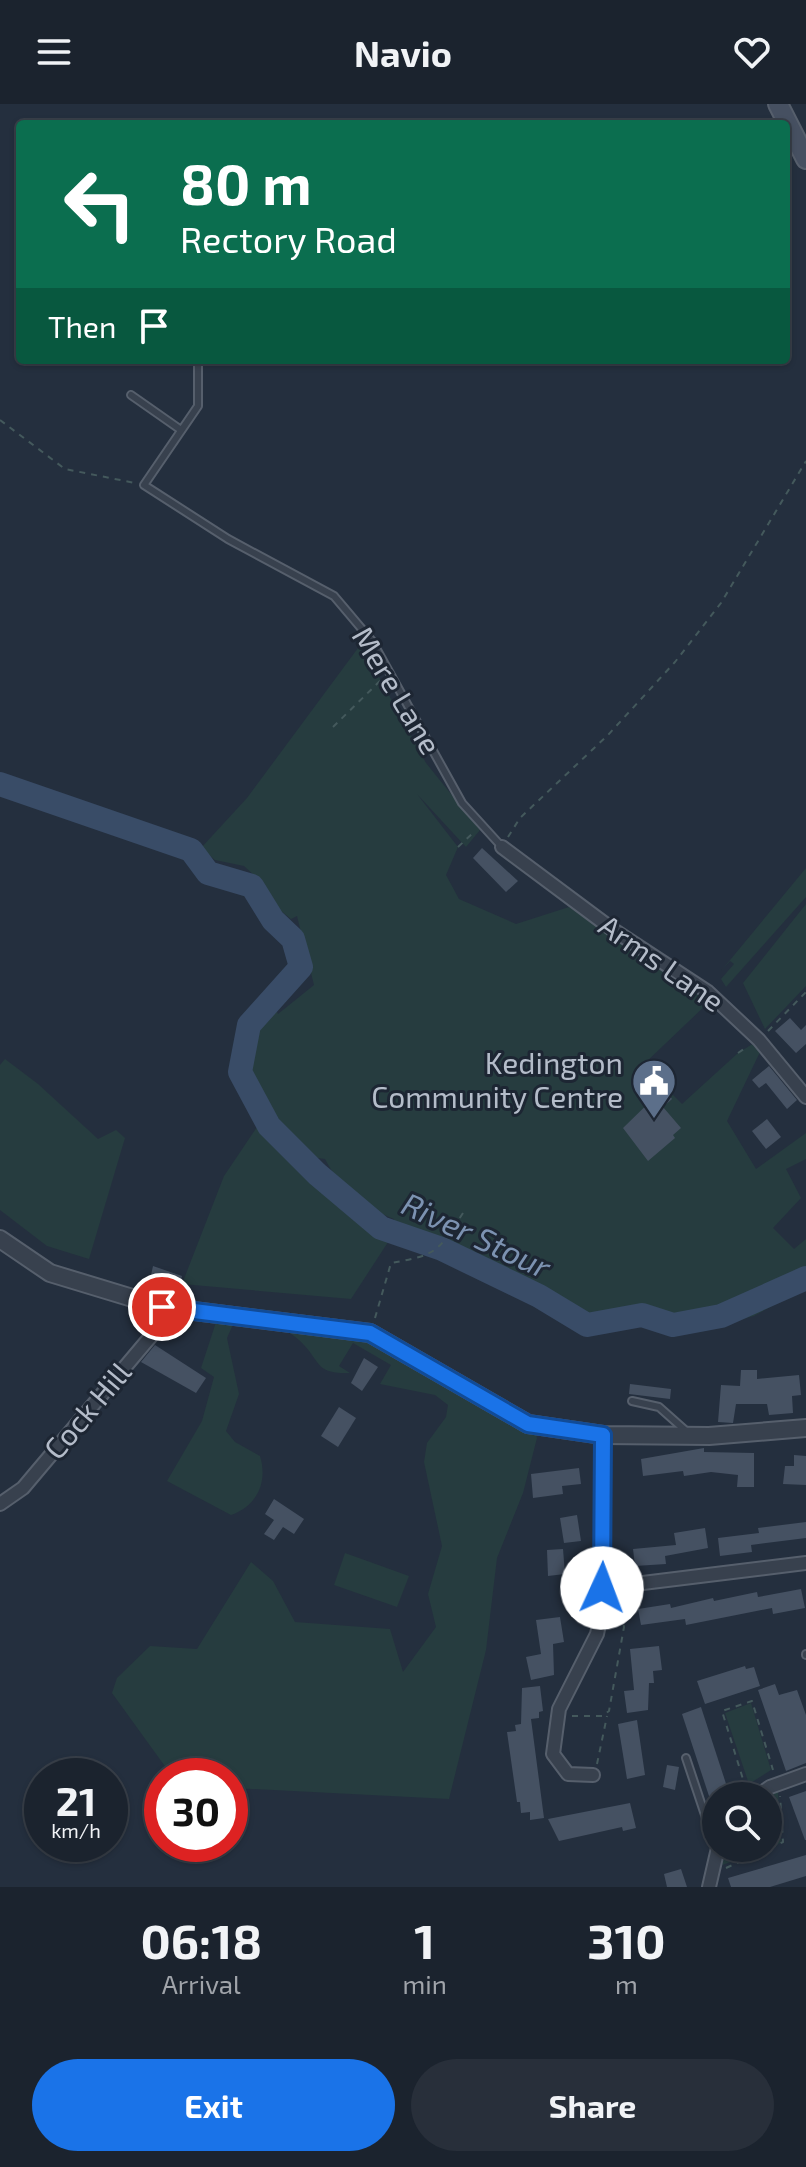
<!DOCTYPE html>
<style>
:root{--surface:#1b232e;--page:#282f3a;--text:#f1f3f6;--muted:#a0a4aa;--line:#39404a;--accent:#1a73e8}
body{margin:0;font-family:"Exo 2",sans-serif;background:var(--page);color:var(--text);height:100vh;display:flex;flex-direction:column;font-size:30px;white-space:nowrap}
*{box-sizing:border-box;margin:0}
p{font-size:26px;color:var(--muted)}
.icon{flex:none;width:44px;height:44px;fill:none;stroke:currentColor;stroke-width:2;stroke-linecap:round;stroke-linejoin:round}
.map{position:relative;height:1783px;overflow:hidden}
.side{display:flex;flex-direction:column;background:var(--surface);flex:1}
.side>*{flex:none}
.banner{position:absolute;left:16px;top:16px;width:774px;height:244px;border-radius:8px;box-shadow:0 2px 6px #0004,0 0 0 2px var(--line);background:#0b6e4f;color:#fff;overflow:hidden}
.buttons{position:absolute;left:702px;top:1678px;display:grid;gap:16px}
.buttons a{display:grid;place-items:center;width:80px;height:80px;border-radius:50%;background:var(--surface);box-shadow:0 2px 6px #0004,0 0 0 2px var(--line);font-size:40px}
.speed{position:absolute;left:24px;top:1654px;display:flex;gap:16px;font-size:40px;font-weight:700;text-align:center}
.speed>*{display:grid;place-content:center;width:104px;height:104px;border-radius:50%;background:var(--surface);box-shadow:0 2px 6px #0004,0 0 0 2px var(--line);line-height:1}
.speed small{font-size:20px;font-weight:400}
.speed .limit{border:12px solid #d22;background:#fff;color:#111}
.pin{position:absolute;display:grid;place-items:center;width:68px;height:68px;color:#fff;margin:-34px;border:4px solid #fff;border-radius:50%;box-shadow:0 2px 8px #0007}
.me{position:absolute;width:88px;margin:-44px;rotate:2deg;stroke-linejoin:round;filter:drop-shadow(0 0 6px #0008)}
.turn{display:flex;align-items:center;gap:28px;height:168px;padding:0 32px;font-size:36px}
.turn .icon{width:104px;height:104px;stroke-width:2.5}
.turn b{display:block;font-size:56px;line-height:68px}
.then{display:flex;align-items:center;height:76px;padding:0 32px;background:#0003;gap:16px;font-size:30px}
.eta{display:flex;justify-content:space-evenly;align-items:center;height:136px;text-align:center}
.eta b{font-size:48px;font-weight:700;line-height:56px}
.button{display:flex;gap:16px;margin-top:auto;padding:16px 32px}
.button a{flex:1;height:92px;border-radius:48px;background:var(--accent);color:#fff;font-size:32px;font-weight:700;line-height:92px;text-align:center}
.button a+a{background:var(--page);color:var(--text)}
header{display:flex;justify-content:space-between;align-items:center;height:104px;padding:0 32px;background:var(--surface);font-size:36px;font-weight:700}
.map>svg:first-child{display:block}
</style>
<header><svg class="icon" aria-label="menu" viewBox="0 0 24 24"><path d="M4 6h16M4 12h16M4 18h16"/></svg>Navio<svg class="icon" aria-label="heart" viewBox="0 0 24 24"><path d="M12 20l-8-8c-3-5 5-10 8-4 3-6 11-1 8 4z"/></svg></header>
<div class="map">
<svg width="806" height="1783" viewBox="0 0 806 1783">
<rect width="100%" height="100%" fill="#242f3e"/>
<g fill="#263c3f">
<path d="M361 540 426 659 480 726 466 743 417 690 458 743 446 771 459 795 516 820 569 803 709 898 643 961 682 1000 738 949 759 936 760 948 727 1017 756 1065 806 1029V1055L786 1065 801 1094 773 1124 794 1145 806 1135V1183L754 1212 710 1223H668L640 1218 593 1225 576 1221 533 1195 392 1132 351 1195 182 1180 224 1072 259 1020 358 1111 381 1119 392 1130 394 1115C364 1103 340 1084 325 1055L311 1053 290 1035 275 1012 270 1013 256 995 252 984 246 961 247 935 252 920 271 894 278 910 314 881 297 812 291 815 270 798 256 773 244 762 215 756 201 744 247 694Z"/>
<path d="M806 764V793L726 883 721 875 734 860 730 857 721 867Z"/>
<path d="M806 800V882L765 925 743 879Z"/>
<path d="M5 955 38 980 98 1035 116 1026 125 1034 89 1155 47 1142 0 1106V961Z"/>
<path d="M217 1215 235 1216 227 1234 239 1290 226 1327 235 1338 260 1352C268 1378 257 1402 231 1411L167 1377 202 1317 214 1273 201 1264Z"/>
<path d="M277 1220 355 1227 535 1326 537 1334 523 1389 497 1454 486 1546 449 1695 234 1684 230 1683V1672H172L112 1589 117 1574 150 1542 197 1545 251 1458 273 1477 295 1518 390 1525 403 1568 436 1523 428 1490 442 1442 424 1358 427 1339 446 1313 448 1301 435 1291 380 1280 391 1261 353 1239 339 1262 350 1269C313 1270 322 1257 299 1236 292 1230 284 1225 277 1220Z"/>
<path d="M345 1449 409 1472 397 1503 334 1481Z"/>
<path d="M751 1599 771 1666 749 1680 725 1609Z"/>
<path d="M778 1687 781 1738 775 1743 722 1761 727 1744H768V1694Z"/>
</g>
<g fill="none" stroke-linecap="round" stroke-linejoin="round">
<path stroke="#394c67" stroke-width="24" d="M0 680 191 746 208 769 252 782 273 816 293 835 301 863 249 921 240 968 269 1022 317 1070 381 1124 442 1145 539 1192 587 1221 642 1211 673 1221 721 1212 806 1174"/>
</g>
<g fill="#455162">
<path d="M482 744 518 777 506 788 473 754Z"/>
<path d="M790 914 801 926 806 921V940L796 949 775 927Z"/>
<path d="M769 962 797 996 787 1005 766 979 759 984 752 976Z"/>
<path d="M664 984 672 995 663 1003 681 1024 673 1031 675 1034 648 1057 623 1024Z"/>
<path d="M767 1015 781 1033 766 1045 752 1027Z"/>
<path d="M153 1162 182 1172 179 1184 150 1176Z"/>
<path d="M155 1241 206 1274 196 1289 141 1258Z"/>
<path d="M364 1254 378 1263 362 1287 351 1279Z"/>
<path d="M741 1266H757V1275L799 1271 801 1291 792 1292 793 1309 769 1311 767 1300H736L733 1319 718 1318 721 1281 740 1282Z"/>
<path d="M630 1280 671 1285 670 1295 629 1290Z"/>
<path d="M339 1303 356 1314 338 1343 321 1332Z"/>
<path d="M704 1344V1348L754 1349V1383H737L738 1371 711 1368 684 1372 683 1367 643 1372 641 1355Z"/>
<path d="M794 1351 806 1352V1381L783 1380 785 1362H794Z"/>
<path d="M579 1364 581 1380 562 1382 563 1390 533 1394 531 1370Z"/>
<path d="M274 1395 304 1415 294 1430 283 1423 274 1436 264 1430 274 1416 265 1410Z"/>
<path d="M577 1411 581 1437 564 1439 560 1414Z"/>
<path d="M806 1418V1434L751 1441 752 1448 720 1452 718 1434 759 1429 758 1424Z"/>
<path d="M705 1424 708 1444 665 1452 666 1460 635 1462 633 1445 676 1441 674 1429Z"/>
<path d="M563 1445 565 1470 548 1472 547 1446Z"/>
<path d="M801 1485 805 1504 773 1510 772 1504 686 1521 685 1515 641 1521 638 1505 670 1500 671 1504 713 1494 714 1497 757 1488 758 1493Z"/>
<path d="M560 1513 564 1538 553 1540 554 1571 531 1576 526 1553 541 1550 536 1516Z"/>
<path d="M659 1542 662 1566 653 1567 654 1579H649L648 1606 627 1609 624 1587 634 1586 630 1545Z"/>
<path d="M745 1562 746 1565 754 1563 760 1582 705 1600 697 1577Z"/>
<path d="M775 1580 779 1591 797 1586 806 1611V1659L786 1667 758 1586Z"/>
<path d="M540 1582 543 1607 539 1608V1614L531 1615 544 1714 530 1716V1708L521 1709 520 1698H517L507 1628 516 1627 515 1621 521 1620 522 1584Z"/>
<path d="M701 1603 730 1692H709L682 1610Z"/>
<path d="M637 1616 645 1671 627 1675 618 1620Z"/>
<path d="M667 1661 679 1663 675 1686 663 1683Z"/>
<path d="M806 1687V1736H805L789 1693Z"/>
<path d="M630 1699 636 1724 623 1727 622 1723 559 1737 548 1715Z"/>
<path d="M806 1751V1772L770 1783H731L728 1774Z"/>
<path d="M681 1765 687 1783H667L664 1770Z"/>
</g>
<g fill="none" stroke-linecap="round" stroke-linejoin="round">
<g stroke="#565f6c" stroke-width="10">
<g id="service">
<path d="M198 256V302L144 381 228 435 334 492 372 537 462 699 502 743"/>
<path d="M131 291 181 326"/>
<path d="M632 1297 659 1303 686 1327"/>
<path d="M806 1550V1551"/>
<path d="M686 1654 706 1714 716 1725"/>
</g>
</g>
<g stroke="#565f6c" stroke-width="16">
<g id="minor">
<path d="M502 743 612 825 708 888 759 936 806 993"/>
<path d="M0 1400 23 1384 157 1225 162 1203"/>
<path d="M602 1484 806 1459"/>
<path d="M593 1671 568 1670 553 1650 559 1605 597 1530 602 1506 603 1331"/>
<path d="M757 1692 770 1683 806 1670"/>
<path d="M709 1783 718 1744"/>
</g>
</g>
<g stroke="#565f6c" stroke-width="20">
<path id="tertiary" d="M0 1135 50 1169 162 1203 370 1229 528 1320 603 1331 709 1332 806 1324"/>
</g>
<g stroke="#565f6c" stroke-width="22">
<path id="secondary" d="M778 0 806 55"/>
</g>
<g stroke="#44595c" stroke-width="2" stroke-dasharray="6 6" stroke-linecap="butt">
<path d="M0 316 65 365 135 379"/>
<path d="M333 623 383 574"/>
<path d="M508 733 520 714 608 631 675 558 721 499 806 357"/>
<path d="M458 743 475 727"/>
<path d="M768 927 806 888"/>
<path d="M738 949 747 943"/>
<path d="M375 1214 391 1159C437 1151 438 1148 463 1109"/>
<path d="M572 1612H602L609 1607 624 1523 619 1495"/>
<path d="M597 1660 607 1612"/>
<path d="M746 1685 722 1607 752 1597 773 1666"/>
<path d="M726 1764 783 1738 780 1692"/>
</g>
<use href="#service" stroke="#38414e" stroke-width="6"/>
<use href="#minor" stroke="#38414e" stroke-width="12"/>
<use href="#tertiary" stroke="#38414e" stroke-width="16"/>
<use href="#secondary" stroke="#465061" stroke-width="18"/>
</g>
<g fill="none" stroke-linecap="round" stroke-linejoin="round">
<g stroke="#114b97" stroke-width="20">
<path id="route" d="M162 1203 370 1229 528 1320 603 1331 602 1484"/>
</g>
<use href="#route" stroke="#1a73e8" stroke-width="14"/>
</g>
<defs>
<g id="civic-pin" transform="scale(2.3)"><path d="M0 17L-7.5 6A9.5 9.5 0 1 1 7.5 6Z" fill="#5c6f8a" stroke="#1d2633"/><path d="M-.6-6.5H3V-4.5H.6V-3L4-1V1h2V6H-6V1h2V-1L-.6-3ZM-1.2 2.5V6h2.4V2.5Z" fill="#fff"/></g>
</defs>
<g fill-rule="evenodd">
<use href="#civic-pin" x="654" y="977"/>
</g>
<g text-anchor="middle" stroke-width="6" stroke-linejoin="round" paint-order="stroke">
<g font-size="30" fill="#b4bcc9" stroke="#1d2633">
<text transform="translate(396 587) rotate(59)" y="10">Mere Lane</text>
<text transform="translate(661 860) rotate(35)" y="10">Arms Lane</text>
<text transform="translate(88 1307) rotate(-50)" y="10">Cock Hill</text>
</g>
<g font-size="30" fill="#b4bcc9" stroke="#1d2633" text-anchor="end">
<text x="623" y="970">Kedington<tspan x="623" dy="34">Community Centre</tspan></text>
</g>
<g font-size="32" font-style="italic" fill="#7c92b1" stroke="#1d2633">
<text transform="translate(476 1132) rotate(25)" y="11">River Stour</text>
</g>
</g>
</svg>
<div class="buttons">
<a><svg class="icon" aria-label="search" viewBox="0 0 24 24"><circle cx="10" cy="10" r="6"/><path d="M15 15l6 6"/></svg></a>
</div>
<div class="speed"><div>21<small>km/h</small></div><div class="limit">30</div></div>
<div class="pin" style="left:162px;top:1203px;background:#d93025"><svg class="icon" aria-label="arrive" viewBox="0 0 24 24"><path d="M6 21V4h12l-3 4 3 4H6"/></svg></div>
<svg class="me" style="left:602px;top:1484px" viewBox="-20 -20 40 40"><circle r="19" fill="#fff"/><path d="M0-13L10 11 0 6-10 11z" fill="#1a73e8"/></svg>
<div class="banner">
<div class="turn"><svg class="icon" aria-label="left" viewBox="0 0 24 24"><path d="M17 20v-9H6M10 6l-5 5 5 5"/></svg><div><b>80 m</b>Rectory Road</div></div>
<div class="then">Then<svg class="icon" aria-label="arrive" viewBox="0 0 24 24"><path d="M6 21V4h12l-3 4 3 4H6"/></svg></div>
</div>
</div>
<section class="side">
<div class="eta">
<div><b>06:18</b><p>Arrival</p></div>
<div><b>1</b><p>min</p></div>
<div><b>310</b><p>m</p></div>
</div>
<div class="button"><a>Exit</a><a>Share</a></div>
</section>
